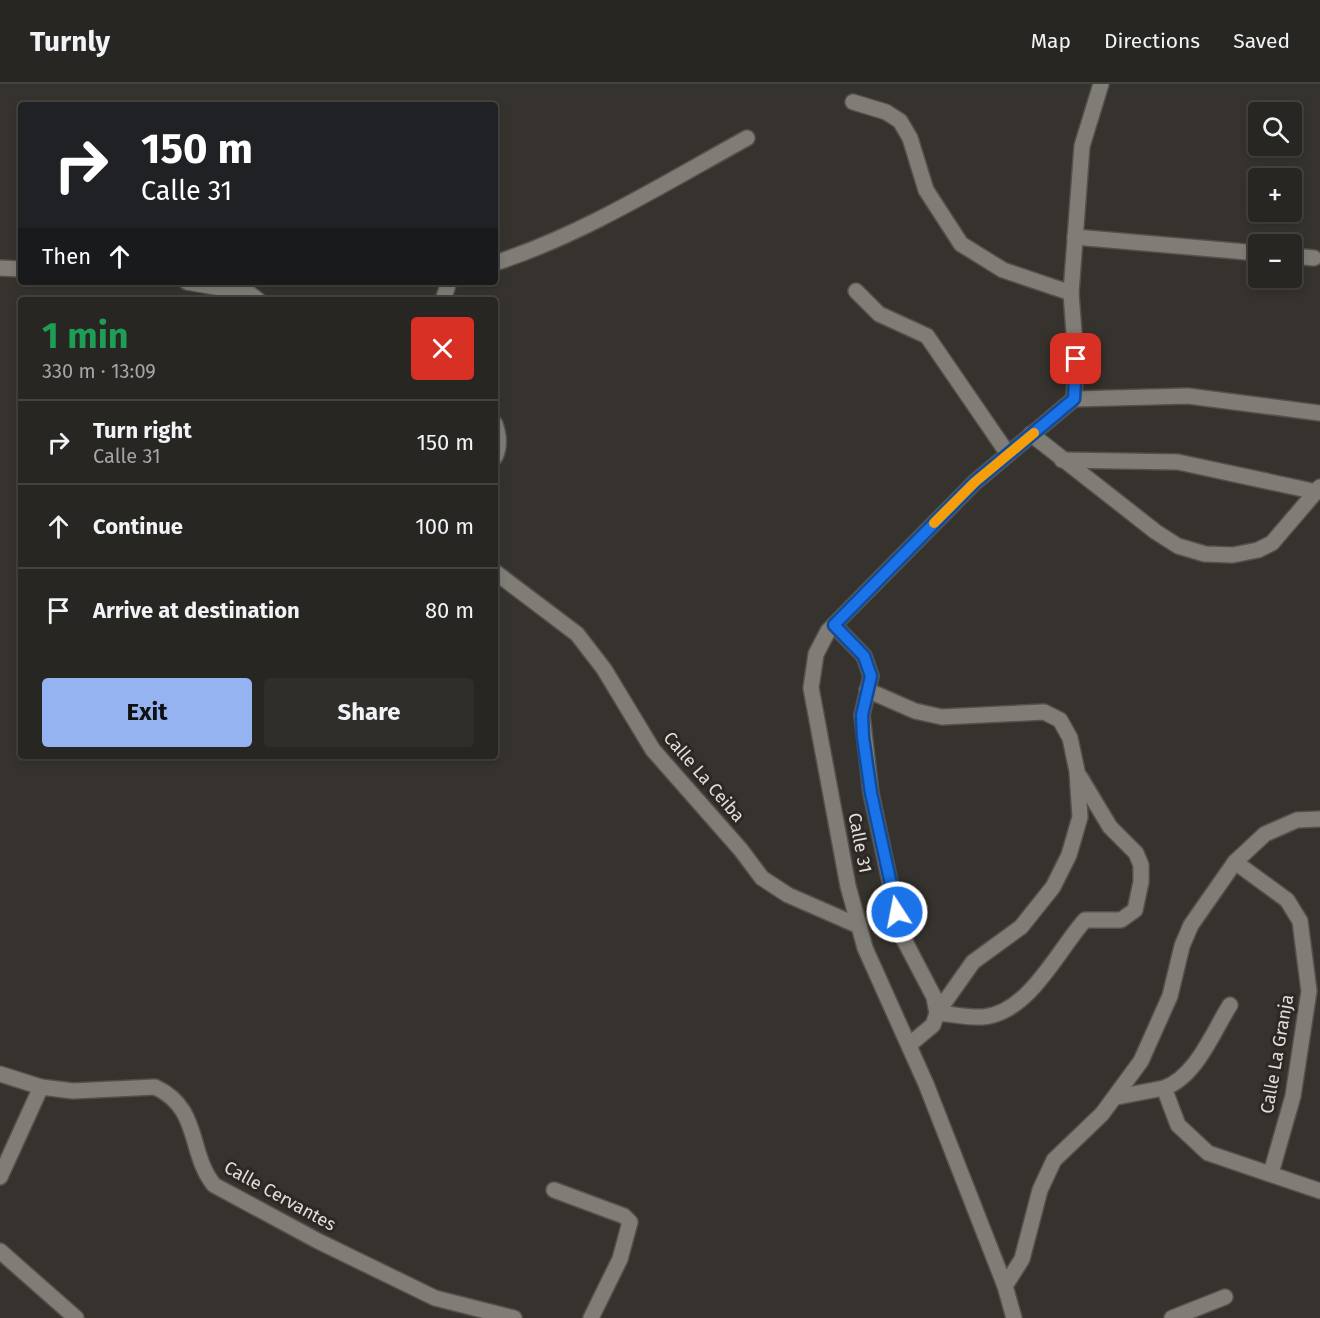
<!DOCTYPE html>
<meta charset="utf-8">
<style>
:root{--surface:#282622;--page:#302e2a;--text:#f1f3f6;--muted:#a5a5a5;--line:#444340;--accent:#95b2f1}
body{margin:0;font-family:"Fira Sans",sans-serif;background:var(--page);color:var(--text);height:100vh;display:flex;flex-direction:column;font-size:22px;white-space:nowrap}
*{box-sizing:border-box;margin:0}
p{font-size:20px;color:var(--muted)}
.icon{flex:none;width:33px;height:33px;fill:none;stroke:currentColor;stroke-width:2;stroke-linecap:round;stroke-linejoin:round}
.map{position:relative;flex:1;overflow:hidden}
.sheet{position:absolute;left:18px;top:213px;width:480px;height:462px;display:flex;flex-direction:column;background:var(--surface);border-radius:6px;box-shadow:0 3px 9px #0003,0 0 0 2px var(--line)}
.sheet>*{flex:none}
.hud{position:absolute;left:18px;top:18px;width:480px;height:183px;border-radius:6px;box-shadow:0 3px 9px #0003,0 0 0 2px var(--line);background:#202124;color:#fff;overflow:hidden}
.buttons{position:absolute;left:1248px;top:18px;display:grid;gap:12px}
.buttons a{display:grid;place-items:center;width:54px;height:54px;border-radius:6px;background:var(--surface);box-shadow:0 3px 9px #0003,0 0 0 2px var(--line);font-size:30px}
.pin{position:absolute;display:grid;place-items:center;width:51px;height:51px;color:#fff;margin:-26px;border-radius:12px;box-shadow:0 3px 9px #0006}
.me{position:absolute;width:66px;margin:-33px;rotate:349deg;stroke-linejoin:round;filter:drop-shadow(0 0 4px #0008)}
.turn{display:flex;align-items:center;gap:21px;height:126px;padding:0 24px;font-size:27px}
.turn .icon{width:78px;height:78px;stroke-width:2.5}
.turn b{display:block;font-size:42px;line-height:51px}
.then{display:flex;align-items:center;height:57px;padding:0 24px;background:#0003;gap:12px;font-size:22px}
.round{display:grid;place-items:center;flex:none;width:63px;height:63px;border-radius:6px;background:var(--page)}
.head{display:flex;align-items:center;justify-content:space-between;height:102px;padding:0 24px}
h1{font-size:36px;font-weight:700;line-height:45px;color:#1e9e55}
.cta{display:flex;gap:12px;margin-top:auto;padding:12px 24px}
.cta a{flex:1;height:69px;border-radius:6px;background:var(--accent);color:#111;font-size:24px;font-weight:700;line-height:69px;text-align:center}
.cta a+a{background:var(--page);color:var(--text)}
ul{padding:0;list-style:none}
li{display:flex;align-items:center;gap:18px;height:84px;padding:0 24px;border-top:2px solid var(--line)}
li div{flex:1}
li b{display:block;font-size:22px}
li em{font-style:normal}
header{display:flex;align-items:center;gap:36px;box-sizing:border-box;height:84px;padding:0 30px;background:var(--surface);border-bottom:2px solid var(--line)}
header strong{font-size:28px}
nav{display:flex;gap:33px;margin-inline-start:auto;font-size:21px}
.map>svg:first-child{display:block}
</style>
<header>
<strong>Turnly</strong>
<nav><a>Map</a><a>Directions</a><a>Saved</a></nav>
</header>
<div class="map">
<svg width="1320" height="1234" viewBox="0 0 1320 1234">
<rect width="100%" height="100%" fill="#36322d"/>
<g fill="none" stroke-linecap="round" stroke-linejoin="round">
<g stroke="#54514c" stroke-width="18">
<g id="minor">
<path d="M853 18 886 28 900 37 910 54 926 106 961 160 1003 186 1071 209"/>
<path d="M1075 153 1258 169"/>
<path d="M1292 172 1314 174"/>
<path d="M495 179C584 150 665 99 747 54"/>
<path d="M0 184 21 185"/>
<path d="M187 198 249 209 258 216"/>
<path d="M856 207 879 230 927 252 1008 370"/>
<path d="M443 216 449 198"/>
<path d="M1074 315 1188 312 1320 329"/>
<path d="M495 340C499 351 500 362 495 373"/>
<path d="M1031 350 1156 448 1178 462 1205 470 1233 471 1258 466 1272 459 1320 403"/>
<path d="M1062 376 1178 378 1317 408"/>
<path d="M495 488 577 550 604 585 653 666 741 766 762 794 788 811 859 842"/>
<path d="M834 541 864 572 871 592 862 631 871 709 901 850 934 913 937 929 933 941 909 961"/>
<path d="M867 606 915 627 942 633 1044 628 1060 636 1070 654 1077 687 1080 733 1069 771 1053 803 1021 843 973 878 937 929"/>
<path d="M1235 778 1287 816 1300 837 1309 907 1293 1012 1271 1089"/>
<path d="M937 929C952 930 969 934 983 933 1029 929 1058 866 1085 836H1121L1135 826 1141 798V781L1136 769 1110 743 1080 693"/>
<path d="M0 990 41 1003 73 1007 155 1003C201 1024 188 1069 214 1101L318 1157 435 1214 514 1234"/>
<path d="M1164 1004C1196 993 1213 948 1230 921"/>
<path d="M1117 1013 1164 1004 1178 1041 1208 1069 1320 1107"/>
<path d="M0 1093 41 1003"/>
<path d="M554 1106 624 1132 630 1138 620 1175 591 1234"/>
<path d="M0 1167 76 1234"/>
<path d="M1005 1202 1022 1175 1040 1106 1054 1076 1102 1030 1141 977 1170 912 1182 862 1191 841 1235 778 1265 750 1297 736 1320 735"/>
<path d="M1014 1234 1005 1202 926 1000 865 864 848 802 811 604 816 570 828 547 975 398 1074 315 1076 275 1071 209 1082 62 1101 0"/>
<path d="M1172 1234 1225 1213"/>
</g>
</g>
<use href="#minor" stroke="#807c76" stroke-width="15"/>
</g>
<g fill="none" stroke-linecap="round" stroke-linejoin="round">
<g stroke="#114b97" stroke-width="15">
<path id="route" d="M897 828 871 709 863 653 862 631 871 592 864 572 834 541 975 398 1074 315 1076 275"/>
</g>
<use href="#route" stroke="#1a73e8" stroke-width="10"/>
<path stroke="#f59e0b" stroke-width="10" d="M934 439 975 398 1034 349"/>
</g>
<g text-anchor="middle" stroke-width="6" stroke-linejoin="round" paint-order="stroke">
<g font-size="18" fill="#e1dedb" stroke="#2c2823">
<text transform="translate(704 693) rotate(49)" y="6">Calle La Ceiba</text>
<text transform="translate(860 759) rotate(79)" y="6">Calle 31</text>
<text transform="translate(1277 970) rotate(-80)" y="6">Calle La Granja</text>
<text transform="translate(280 1112) rotate(29)" y="6">Calle Cervantes</text>
</g>
</g>
</svg>
<div class="buttons">
<a><svg class="icon" aria-label="search" viewBox="0 0 24 24"><circle cx="10" cy="10" r="6"/><path d="M15 15l6 6"/></svg></a>
<a>+</a>
<a>−</a>
</div>
<div class="pin" style="left:1076px;top:275px;background:#d93025"><svg class="icon" aria-label="arrive" viewBox="0 0 24 24"><path d="M6 21V4h12l-3 4 3 4H6"/></svg></div>
<svg class="me" style="left:897px;top:828px" viewBox="-20 -20 40 40"><circle r="17" fill="#1a73e8" stroke="#fff" stroke-width="3"/><path d="M0-11L8 9 0 5-8 9z" fill="#fff"/></svg>
<div class="hud">
<div class="turn"><svg class="icon" aria-label="right" viewBox="0 0 24 24"><path d="M7 20v-9h11M14 6l5 5-5 5"/></svg><div><b>150 m</b>Calle 31</div></div>
<div class="then">Then<svg class="icon" aria-label="ahead" viewBox="0 0 24 24"><path d="M12 20V5M6 11l6-6 6 6"/></svg></div>
</div>
<section class="sheet">
<div class="head"><div><h1>1 min</h1><p>330 m · 13:09</p></div><a class="round" style="background:#d93025;color:#fff"><svg class="icon" aria-label="close" viewBox="0 0 24 24"><path d="M6 6l12 12M18 6L6 18"/></svg></a></div>
<ul>
<li><svg class="icon" aria-label="right" viewBox="0 0 24 24"><path d="M7 20v-9h11M14 6l5 5-5 5"/></svg><div><b>Turn right</b><p>Calle 31</p></div><em>150 m</em></li>
<li><svg class="icon" aria-label="ahead" viewBox="0 0 24 24"><path d="M12 20V5M6 11l6-6 6 6"/></svg><div><b>Continue</b></div><em>100 m</em></li>
<li><svg class="icon" aria-label="arrive" viewBox="0 0 24 24"><path d="M6 21V4h12l-3 4 3 4H6"/></svg><div><b>Arrive at destination</b></div><em>80 m</em></li>
</ul>
<div class="cta"><a>Exit</a><a>Share</a></div>
</section>
</div>
